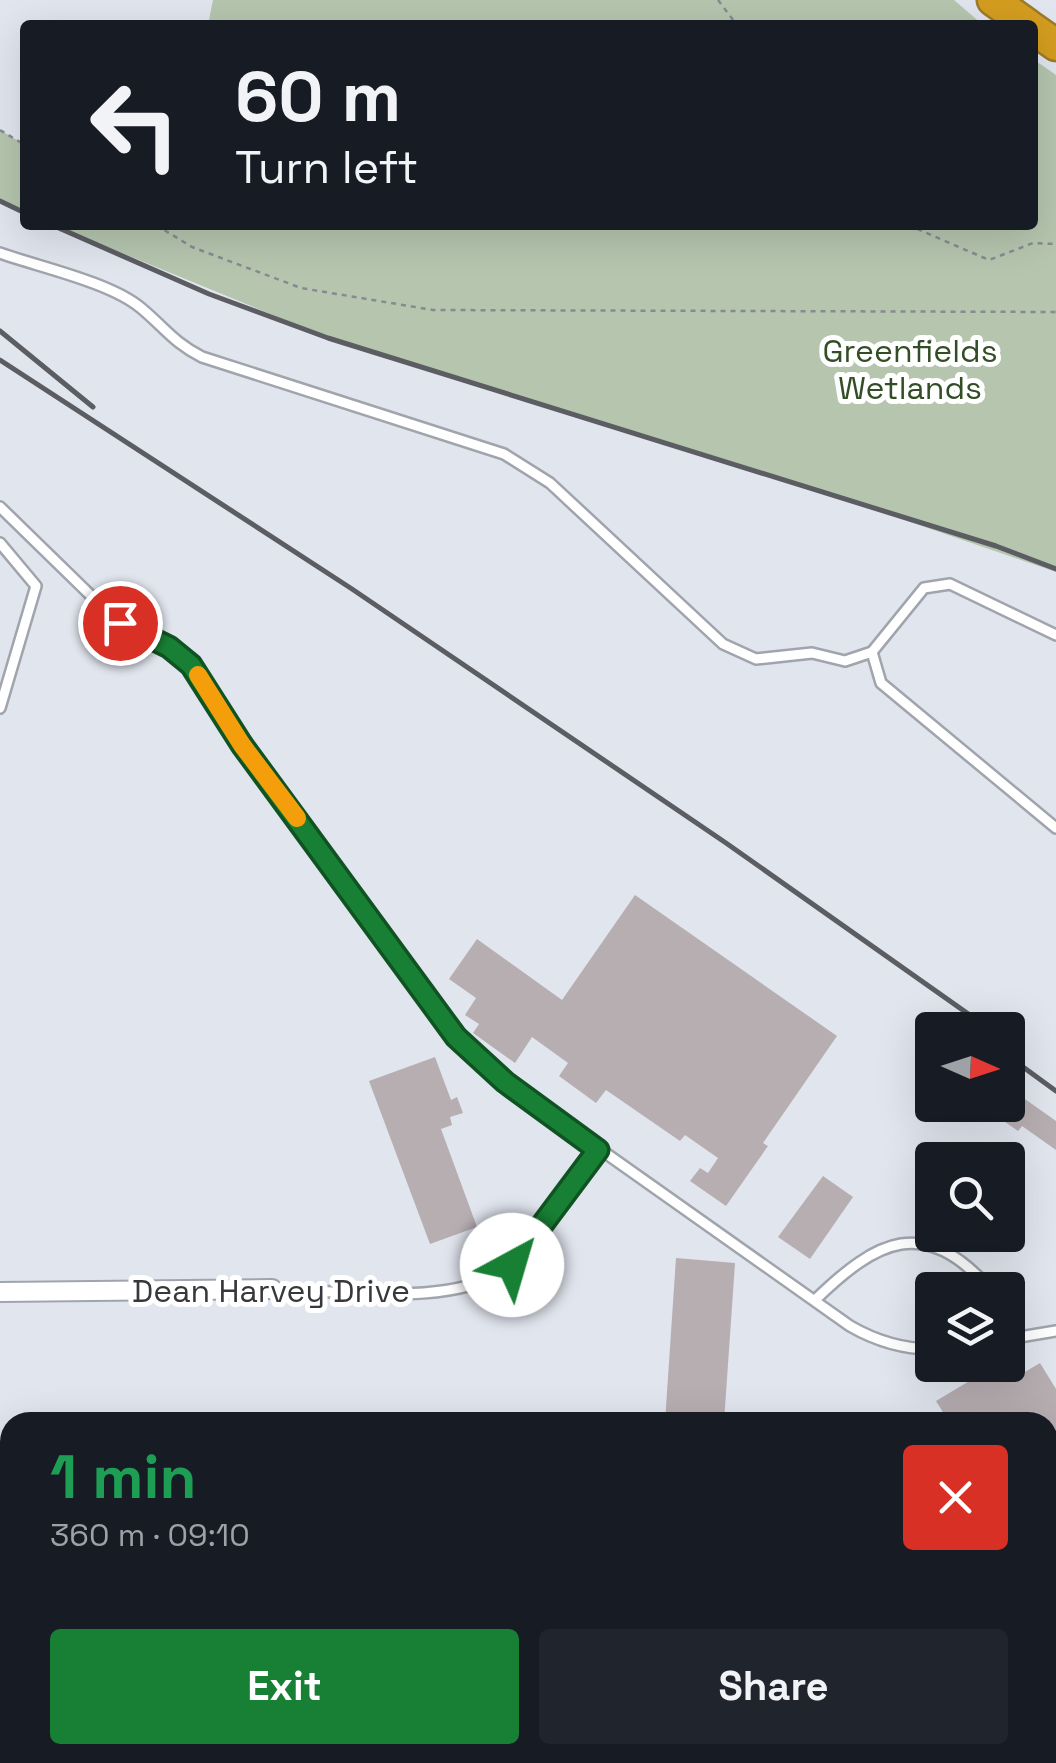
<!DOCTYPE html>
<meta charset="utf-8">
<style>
:root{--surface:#171b24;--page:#20242c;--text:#f1f3f6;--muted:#9ea1a6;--accent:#188034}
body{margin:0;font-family:"Space Grotesk",sans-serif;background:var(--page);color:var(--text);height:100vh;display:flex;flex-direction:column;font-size:38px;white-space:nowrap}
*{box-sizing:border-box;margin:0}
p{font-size:32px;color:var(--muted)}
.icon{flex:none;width:55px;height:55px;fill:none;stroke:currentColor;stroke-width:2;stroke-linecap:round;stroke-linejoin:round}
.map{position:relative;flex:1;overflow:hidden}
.side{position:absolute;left:0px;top:1412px;width:1058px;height:352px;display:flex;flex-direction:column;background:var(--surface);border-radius:30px 30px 0 0;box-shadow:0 10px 40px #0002}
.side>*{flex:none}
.banner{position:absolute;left:20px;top:20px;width:1018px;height:210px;border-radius:10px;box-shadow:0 10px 40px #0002;background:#171b24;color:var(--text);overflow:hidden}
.needle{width:65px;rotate:93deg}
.fabs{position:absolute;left:915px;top:1012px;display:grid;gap:20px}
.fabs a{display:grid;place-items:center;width:110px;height:110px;border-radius:10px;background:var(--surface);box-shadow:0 10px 40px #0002;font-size:50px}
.pin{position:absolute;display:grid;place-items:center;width:85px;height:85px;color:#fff;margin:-42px;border:5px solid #fff;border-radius:50%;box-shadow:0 2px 10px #0007}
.me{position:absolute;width:110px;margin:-55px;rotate:39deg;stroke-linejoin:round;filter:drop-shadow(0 0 8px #0008)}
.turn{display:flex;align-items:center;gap:35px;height:210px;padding:0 50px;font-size:45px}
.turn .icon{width:130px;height:130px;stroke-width:2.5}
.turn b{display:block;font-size:70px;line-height:85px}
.round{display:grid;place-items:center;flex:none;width:105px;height:105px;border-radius:10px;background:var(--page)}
.head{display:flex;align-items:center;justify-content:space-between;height:170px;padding:0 50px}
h1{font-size:60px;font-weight:600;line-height:75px;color:#1e9e55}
.button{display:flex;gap:20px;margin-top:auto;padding:20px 50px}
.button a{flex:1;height:115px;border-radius:10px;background:var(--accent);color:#fff;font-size:40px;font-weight:600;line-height:115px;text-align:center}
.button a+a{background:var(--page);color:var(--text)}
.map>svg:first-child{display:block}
</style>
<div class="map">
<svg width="1056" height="1763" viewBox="0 0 1056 1763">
<rect width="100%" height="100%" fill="#e1e5ee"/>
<g fill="#b5c5ae">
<path d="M213 0H954L983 25H208Z"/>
<path d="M1033 59 1056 75V572L817 490 329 338 54 225H1032Z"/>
<path d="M0 130 25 145V213L0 201Z"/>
</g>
<g fill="#b7aeb2">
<path d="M635 895 837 1036 763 1143 768 1146 726 1206 690 1181 700 1168 708 1173 718 1158 685 1135 680 1141 606 1090 596 1103 559 1076 568 1063 532 1037 515 1063 473 1033 479 1024 465 1015 476 998 449 979 477 939 562 1000Z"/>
<path d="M435 1057 451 1100 457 1097 463 1113 450 1117 452 1125 441 1129 477 1227 430 1244 369 1081Z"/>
<path d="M1008 1087 1056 1121V1150L1022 1126 1018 1131 981 1105H1008Z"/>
<path d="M823 1176 853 1197 810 1259 778 1237Z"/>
<path d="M676 1258 735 1263 724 1422H665Z"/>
<path d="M1008 1353 1020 1375 1040 1363 1056 1389V1608L1048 1616V1422H949L936 1401 996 1365H1008Z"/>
<path d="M1048 1751 1056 1763H1025L1034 1755H1048Z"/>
</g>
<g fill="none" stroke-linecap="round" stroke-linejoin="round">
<g stroke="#a0a4ac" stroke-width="14">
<g id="lane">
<path d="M0 253C39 267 110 282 141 308 165 328 173 342 202 357L504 454 550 483 723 644 756 659 812 653 845 661 872 652"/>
<path d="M0 507 119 623 169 647 191 665 241 745 332 863 389 952 403 960 457 1037 505 1082 850 1326C876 1341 901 1349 932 1349"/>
<path d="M0 543 36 586 0 708"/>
<path d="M1056 635 950 584 924 588 872 652 881 683 1056 828"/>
<path d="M272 1289C341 1290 455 1309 512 1266 543 1241 575 1183 598 1149"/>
<path d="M815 1300C877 1240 924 1214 991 1290"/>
<path d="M1008 1339 1056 1331"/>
<path d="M1048 1647 1056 1642"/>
<path d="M1048 1736 1053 1743"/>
<path d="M709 1755 715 1763"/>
<path d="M912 1763 921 1755"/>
<path d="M982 1763 991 1755"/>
</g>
</g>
<g stroke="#a0a4ac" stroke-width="22">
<path id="street" d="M0 1292 272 1289"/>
</g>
<g stroke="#a0a4ac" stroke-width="30">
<g id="secondary">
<path d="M0 1500 10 1511"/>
<path d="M227 1755 234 1763"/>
</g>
</g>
<g stroke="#9c7a29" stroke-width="35">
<g id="highway">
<path d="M993 0 1028 25"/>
<path d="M1032 28 1056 45"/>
</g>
</g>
<g stroke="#888a91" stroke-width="2.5" stroke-dasharray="5 5" stroke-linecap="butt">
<path d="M718 0 737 25"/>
<path d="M0 130 25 145"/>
<path d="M156 225 192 247 301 288 433 310 1056 312"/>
<path d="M908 225 989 260 1033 243 1056 244"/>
</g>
<use href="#lane" stroke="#fff" stroke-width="9"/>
<use href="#street" stroke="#fff" stroke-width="18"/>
<use href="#secondary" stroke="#fff" stroke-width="25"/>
<use href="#highway" stroke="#d39d1f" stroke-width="30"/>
<g stroke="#5b5d62" stroke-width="5">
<path d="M0 201 25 213"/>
<path d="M52 225 209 294 328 338 996 546 1056 569"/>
<path d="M0 331 93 407"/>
<path d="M0 360 352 589 726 843 991 1030"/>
<path d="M1008 1056 1056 1091"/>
</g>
</g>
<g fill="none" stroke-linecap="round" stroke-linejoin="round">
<g stroke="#105322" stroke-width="25">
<path id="route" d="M120 623 169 647 191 665 242 745 456 1037 505 1082 598 1150 512 1265"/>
</g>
<use href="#route" stroke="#188034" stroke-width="18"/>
<path stroke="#f59e0b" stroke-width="18" d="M198 675 242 745 297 818"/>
</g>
<g text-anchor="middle" stroke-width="10" stroke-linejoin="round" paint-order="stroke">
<g font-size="32" fill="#334e26" stroke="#fff">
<text x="910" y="362">Greenfields<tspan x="910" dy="37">Wetlands</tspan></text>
</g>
<g font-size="32" fill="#37383c" stroke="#fff">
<text x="271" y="1302">Dean Harvey Drive</text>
</g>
</g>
</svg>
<div class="fabs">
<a><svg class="needle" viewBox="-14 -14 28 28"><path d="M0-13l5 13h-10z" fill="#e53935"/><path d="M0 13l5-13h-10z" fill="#9ea1a6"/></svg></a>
<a><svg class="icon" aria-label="search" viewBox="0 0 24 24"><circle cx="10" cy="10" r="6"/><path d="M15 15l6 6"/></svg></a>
<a><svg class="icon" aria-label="layers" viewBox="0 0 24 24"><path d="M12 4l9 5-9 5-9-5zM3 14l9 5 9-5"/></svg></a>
</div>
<div class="pin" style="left:120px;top:623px;background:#d93025"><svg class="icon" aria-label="arrive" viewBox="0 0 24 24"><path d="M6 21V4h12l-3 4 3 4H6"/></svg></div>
<svg class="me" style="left:512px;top:1265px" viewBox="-20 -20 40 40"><circle r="19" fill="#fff"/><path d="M0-13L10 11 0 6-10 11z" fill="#188034"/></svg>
<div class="banner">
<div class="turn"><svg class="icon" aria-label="left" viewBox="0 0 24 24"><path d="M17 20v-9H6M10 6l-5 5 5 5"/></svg><div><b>60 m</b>Turn left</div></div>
</div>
<section class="side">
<div class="head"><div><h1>1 min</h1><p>360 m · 09:10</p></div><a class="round" style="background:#d93025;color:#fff"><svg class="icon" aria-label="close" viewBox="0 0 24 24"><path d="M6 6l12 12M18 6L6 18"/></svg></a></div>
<div class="button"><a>Exit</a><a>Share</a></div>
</section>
</div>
